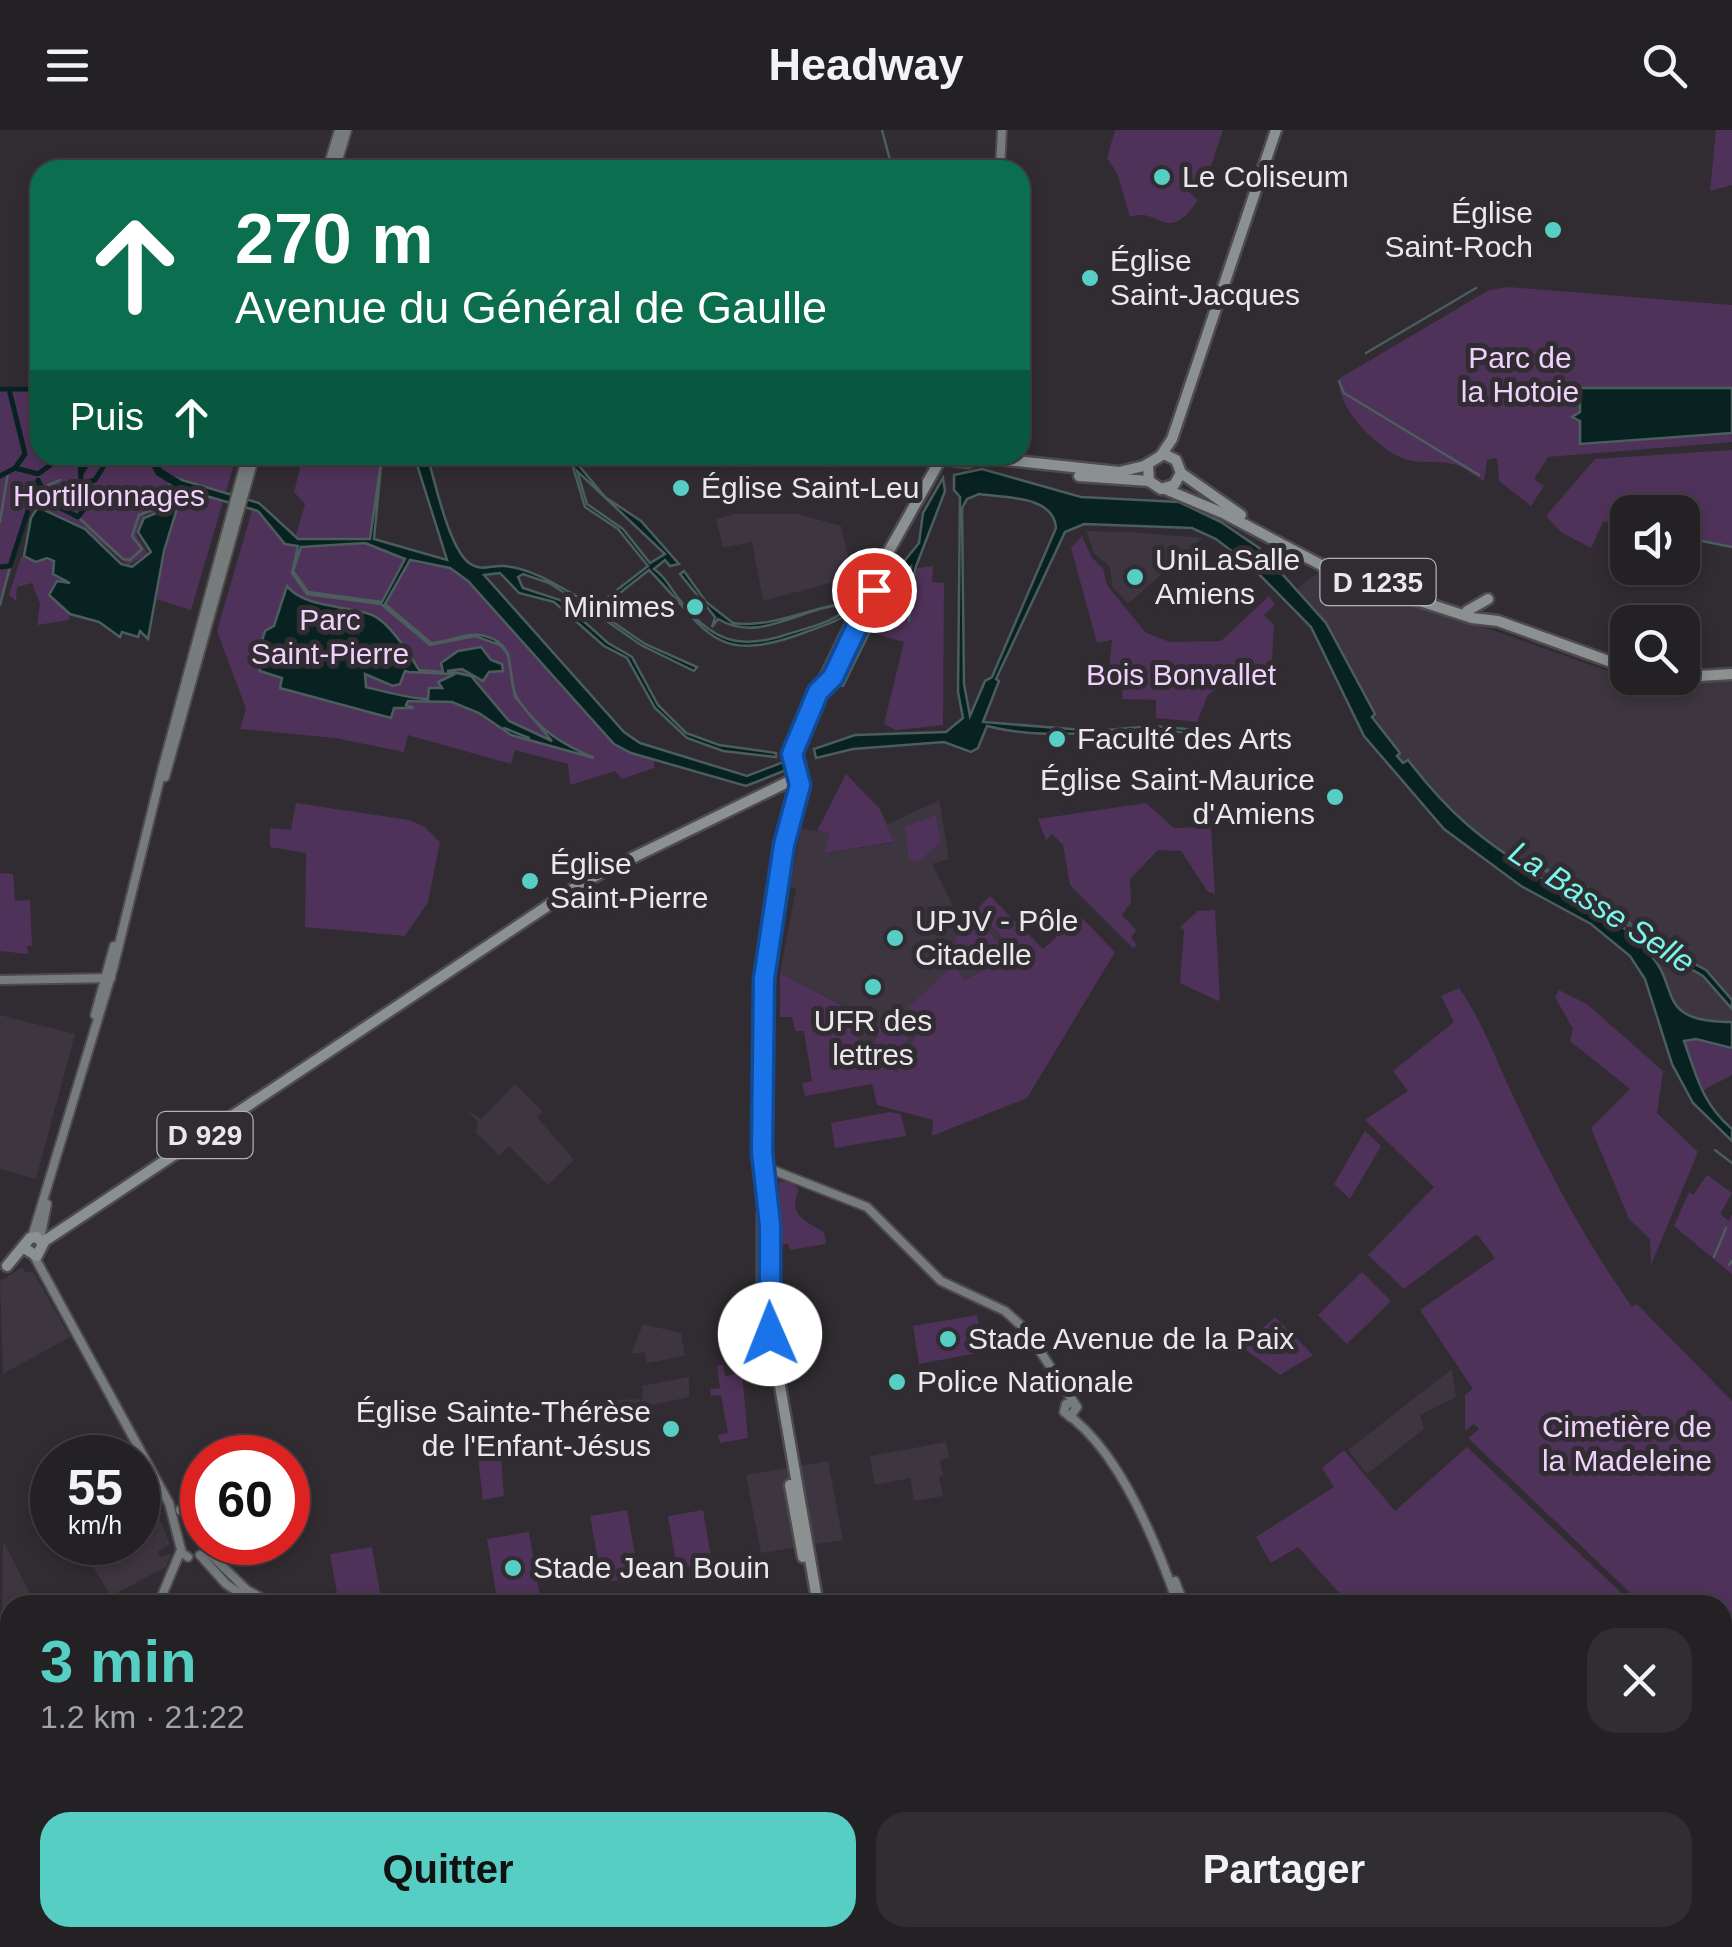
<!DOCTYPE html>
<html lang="fr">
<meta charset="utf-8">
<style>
:root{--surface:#242125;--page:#302e32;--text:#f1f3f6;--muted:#a3a3a7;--line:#413e42;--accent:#56cec4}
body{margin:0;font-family:Arial,sans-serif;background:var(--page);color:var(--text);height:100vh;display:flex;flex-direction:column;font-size:38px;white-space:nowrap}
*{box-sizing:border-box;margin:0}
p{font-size:32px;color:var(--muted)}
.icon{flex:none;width:55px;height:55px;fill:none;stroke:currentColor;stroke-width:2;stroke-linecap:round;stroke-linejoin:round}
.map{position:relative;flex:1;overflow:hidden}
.side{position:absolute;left:0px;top:1465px;width:1732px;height:352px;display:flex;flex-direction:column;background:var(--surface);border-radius:30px 30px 0 0;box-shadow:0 5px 15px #0003,0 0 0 2px var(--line)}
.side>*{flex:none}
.banner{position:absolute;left:30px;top:30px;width:1000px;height:305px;border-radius:30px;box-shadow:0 5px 15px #0003,0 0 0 2px var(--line);background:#0b6e4f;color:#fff;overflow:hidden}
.fabs{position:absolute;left:1610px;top:365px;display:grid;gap:20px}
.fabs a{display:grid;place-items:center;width:90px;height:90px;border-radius:20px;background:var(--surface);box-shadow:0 5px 15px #0003,0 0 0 2px var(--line);font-size:50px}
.speed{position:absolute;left:30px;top:1305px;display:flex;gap:20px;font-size:50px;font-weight:700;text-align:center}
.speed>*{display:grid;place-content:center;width:130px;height:130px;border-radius:50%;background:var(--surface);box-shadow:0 5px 15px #0003,0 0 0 2px var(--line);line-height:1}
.speed small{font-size:25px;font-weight:400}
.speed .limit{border:15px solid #d22;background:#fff;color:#111}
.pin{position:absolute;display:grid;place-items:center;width:85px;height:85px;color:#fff;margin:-42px;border:5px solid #fff;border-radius:50%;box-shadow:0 2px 10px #0007}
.me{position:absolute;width:110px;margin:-55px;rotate:359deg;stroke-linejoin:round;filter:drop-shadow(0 0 8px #0008)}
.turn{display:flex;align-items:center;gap:35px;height:210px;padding:0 40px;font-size:45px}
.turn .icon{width:130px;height:130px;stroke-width:2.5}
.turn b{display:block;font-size:70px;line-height:85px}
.then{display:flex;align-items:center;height:95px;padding:0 40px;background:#0003;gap:20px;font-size:38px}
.round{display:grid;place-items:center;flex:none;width:105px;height:105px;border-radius:30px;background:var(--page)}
.head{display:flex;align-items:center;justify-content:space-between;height:170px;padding:0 40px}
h1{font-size:60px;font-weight:800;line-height:75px;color:var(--accent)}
.button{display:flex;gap:20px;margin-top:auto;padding:20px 40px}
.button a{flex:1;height:115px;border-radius:30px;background:var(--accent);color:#111;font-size:40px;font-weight:800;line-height:115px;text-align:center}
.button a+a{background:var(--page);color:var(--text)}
header{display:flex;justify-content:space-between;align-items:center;height:130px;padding:0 40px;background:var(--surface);font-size:45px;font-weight:800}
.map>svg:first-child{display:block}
</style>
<header><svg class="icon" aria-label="menu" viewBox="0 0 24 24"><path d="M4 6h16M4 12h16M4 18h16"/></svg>Headway<svg class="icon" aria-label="search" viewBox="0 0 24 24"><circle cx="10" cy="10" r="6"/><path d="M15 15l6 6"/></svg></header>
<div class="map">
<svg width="1732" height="1817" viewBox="0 0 1732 1817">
<rect width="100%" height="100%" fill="#302c31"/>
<g fill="#3d353f">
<path d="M735 384H798L841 396 855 458 849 460 845 449 763 471 752 412 723 418 716 389Z"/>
<path d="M1086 401 1130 402 1202 408 1128 474 1112 456 1110 437 1094 423Z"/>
<path d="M1321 440 1628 548 1732 549V894L1663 892 1648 829 1588 773 1460 697 1408 631 1403 633 1396 626 1326 493 1297 459Z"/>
<path d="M939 670 949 729 932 734 961 792 975 778 1019 823 962 850 954 834 909 878 925 888 897 944 853 903 865 886 780 843 796 759 790 757 801 699 829 703 826 723 893 713 886 695Z"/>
<path d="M0 885 75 904 36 1049 0 1039Z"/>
<path d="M515 954 542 981 537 987 574 1030 548 1055 509 1016 499 1025 476 1003 478 991 464 978 481 989Z"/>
<path d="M23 1137 24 1142 33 1141 70 1207 3 1244 0 1151Z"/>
<path d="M643 1194 681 1203 685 1226 647 1233 645 1222 631 1224Z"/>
<path d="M1452 1239 1456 1267 1420 1285 1424 1299 1367 1344 1348 1320Z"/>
<path d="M689 1247V1267L647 1276 648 1285 643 1287 605 1295V1281L612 1280 611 1270 643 1269 642 1256Z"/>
<path d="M946 1312 949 1328 940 1330 943 1345 939 1346 943 1366 914 1371 910 1348 875 1355 870 1326Z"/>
<path d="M828 1331 843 1410 761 1423 746 1345Z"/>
<path d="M153 1373 170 1414 157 1422 160 1427 171 1424 166 1437 111 1466 89 1430 107 1420 103 1413 138 1412V1382Z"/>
<path d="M3 1411 33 1469 42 1465 48 1475H10V1625L0 1619Z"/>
</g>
<g fill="#4f3259">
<path d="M1115 0H1223L1205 54 1193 51 1190 63 1198 70C1166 117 1160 76 1130 87L1117 43 1107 28Z"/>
<path d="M1716 0H1732V55L1710 61Z"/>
<path d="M1508 157 1732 175V312L1548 327 1534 349 1544 356 1531 376 1499 351 1497 328 1487 330 1484 351C1475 346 1465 338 1456 335 1438 329 1419 336 1400 327 1376 316 1334 276 1340 248L1489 160Z"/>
<path d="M0 256H40V325H210L235 331 191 480 156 469 172 388 183 362 174 360 157 383 145 384 136 405 148 424 128 435 82 396 33 373 0 476Z"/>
<path d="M1732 320V417L1683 408 1682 382H1628L1627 397 1623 392H1603L1591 418 1561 402 1546 386 1595 329Z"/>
<path d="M291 325H380L373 415 418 434 451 438 465 448 614 614 654 629V638L622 649 615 641 570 655 568 634 515 620 511 634 408 605 404 622 335 608 240 599 246 579 217 501 253 377 294 412 305 374 294 362 301 334Z"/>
<path d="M1082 406 1092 428 1103 438 1107 455 1146 503 1170 512 1221 511 1269 466 1275 474 1264 485 1274 495 1271 548H1232L1208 565 1197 592 1156 588V570L1122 569 1125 537 1109 536 1112 510 1097 513 1071 418Z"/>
<path d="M21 427 55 431 70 453 69 490 37 495 40 474 32 453 17 457 16 471 9 465Z"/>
<path d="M933 436 932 452 944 453 943 595 896 600 884 594 904 512 870 502 892 459 909 439Z"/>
<path d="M846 644 880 679 894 712 825 723 829 703 817 701Z"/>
<path d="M296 673 409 690 425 697 440 712 428 772 405 806 305 797 306 723 270 717V698L291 700Z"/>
<path d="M1146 673 1174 698 1211 697 1215 764 1208 762 1181 721 1158 720 1130 749 1131 772 1122 785 1136 800 1131 808 1137 815 1133 818 1070 755 1063 715 1052 704 1046 710 1038 689Z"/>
<path d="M936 685 941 712 918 732 909 729 905 697Z"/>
<path d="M0 743 13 744 15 771 30 770 32 816H27L28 824 0 821Z"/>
<path d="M990 766 1043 819 1080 786 1115 822 1027 968 932 1006 933 990 877 975 872 954 805 966 802 953 812 951 804 901H795L792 887H780V843L865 887 853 903 897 943 925 888 908 878 955 833 963 850 1018 823 976 780Z"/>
<path d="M1215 780 1220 870 1218 871 1180 853 1184 800 1180 797 1198 781Z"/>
<path d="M977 789 1007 823 974 841 955 816 957 805Z"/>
<path d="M1459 858C1483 892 1496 930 1514 968 1548 1041 1586 1111 1632 1177L1637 1174 1732 1271V1521L1723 1531 1722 1475H1643L1468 1308 1479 1299 1474 1294 1465 1301V1265L1473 1259 1420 1180 1495 1128 1477 1104 1404 1159 1368 1125 1434 1057 1365 990 1408 961 1393 941 1454 892 1441 866Z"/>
<path d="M1559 860 1587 874 1663 941 1657 983 1698 1022 1651 1135 1650 1109 1629 1089 1591 998 1630 959 1570 911 1573 899 1555 867Z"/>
<path d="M896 880 916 892 894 934 874 914 885 883Z"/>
<path d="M1688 909 1732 918V945L1700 962 1684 911Z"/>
<path d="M890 982 901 984 906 1006 835 1018 831 993Z"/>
<path d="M1365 1001 1381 1016 1350 1069 1334 1054Z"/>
<path d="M1707 1045 1732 1063 1720 1084 1729 1091 1732 1084V1144L1674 1096 1689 1062 1693 1065Z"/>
<path d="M779 1051 791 1052 799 1060C787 1084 805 1091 824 1102L826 1114 790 1120 788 1114 775 1116Z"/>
<path d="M1362 1142 1391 1171 1347 1214 1318 1185Z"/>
<path d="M977 1185 983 1222 919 1234 913 1196Z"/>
<path d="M1275 1187 1313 1225 1280 1245 1242 1217Z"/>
<path d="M723 1235 725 1246 742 1243 748 1308 720 1313 718 1305 728 1303 721 1265 711 1266 710 1259 720 1258 717 1236Z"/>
<path d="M500 1315 504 1366 483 1370 477 1319Z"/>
<path d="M1467 1317 1634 1475H1350L1298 1417 1271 1433 1256 1407 1334 1357 1322 1338 1344 1320 1395 1381Z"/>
<path d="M627 1380 639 1446 602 1453 590 1386Z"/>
<path d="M703 1380 712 1432 677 1439 668 1386Z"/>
<path d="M529 1402 540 1467 498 1474 487 1409Z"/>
<path d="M372 1417 382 1475H339L330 1424Z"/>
</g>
<g fill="#072220" stroke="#4b5d5d" stroke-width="2.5" fill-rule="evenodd">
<path d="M1580 258H1732V303L1580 314V291L1572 287 1580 282Z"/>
<path d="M382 325 374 409 447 430 414 325H427C435 351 448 416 469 433 481 442 491 435 503 436 531 438 557 455 581 469L588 474 585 476 549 453 523 444 518 447 523 458 560 470 608 513 632 527 658 575 686 603 719 615 776 623V627L723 621 687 608 655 578 627 528 604 516 554 472 519 463 500 443 484 445 624 602 640 613 747 646 802 625 806 632 746 656 631 623 614 614 468 451 450 438 410 430 385 474 431 513C449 512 467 501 485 506 522 516 503 548 519 571 540 601 562 614 594 628L511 605 479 583 452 572 408 571 406 575 414 578H394L391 588 280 558 282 548 260 541 257 528 265 501 274 496 287 456C302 477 349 476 372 485 388 491 409 523 419 540L443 542 441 533 458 521 481 517 491 530 502 534 503 541 489 542 483 551 462 539 447 541 471 546 509 591 552 611 515 567 508 524 500 515 475 506 430 515 381 474 307 464 292 443 298 416 285 414 258 381 172 356V347L259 373 298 409H370ZM365 413 405 429 382 472 308 462 293 441 301 417ZM405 541 409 542 455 544 438 552 442 558H429L428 569C411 569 382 561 366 557L365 544 393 556 400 554Z"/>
<path d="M564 325H570L605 367 641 391 679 434 670 436 665 430 654 439C667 448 670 458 679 469 711 511 739 521 788 504 811 497 835 492 852 475 808 471 763 516 718 489L712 497 715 487 680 444 684 441 706 472 733 493C775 499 817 474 859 471 848 489 825 495 806 502 711 538 708 499 649 440L597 481 645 514 697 537 694 541 641 515 591 480 648 436 618 399 585 377 572 334ZM577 341 665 424 650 433 623 399 587 374Z"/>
<path d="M982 339 1081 367 1179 372 1221 392 1259 418 1326 493 1375 584 1372 587 1400 623 1397 626 1403 633 1408 630C1450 685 1482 710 1540 747 1555 757 1575 759 1590 769 1610 783 1629 803 1647 821 1683 857 1652 892 1732 892V918L1696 909 1684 911C1697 947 1702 973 1732 999V1011L1693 973 1672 934 1645 849 1630 826 1591 794 1521 756 1444 699 1364 606 1311 497 1250 435 1216 409 1192 398 1084 394 1065 402 996 549 999 551 983 592 1096 601 1152 596 1197 600 1199 604C1130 594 1056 614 987 596L978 618 971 622 944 612 853 619 816 628 814 619 855 605 946 602 963 588 958 562 960 367 954 360V345ZM979 364C1003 368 1054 365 1056 398L992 547 985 551 970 586 964 554 962 378 967 369Z"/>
<path d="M943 348 945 361 915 439 909 492 911 437 889 463 843 556 838 554 880 461 919 413 923 383Z"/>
<path d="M172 362H182L164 421 148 509 140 501 138 507 122 502 120 507 99 492 70 484 49 465 57 451 70 453 53 444 54 431 47 428 36 432 24 426 31 388 38 377 85 399 121 434 132 437 151 422 138 402 144 388 159 382Z"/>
<path d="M1539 736 1587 757 1651 811 1706 840 1732 870V879L1703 846 1658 820 1588 762 1556 749Z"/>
</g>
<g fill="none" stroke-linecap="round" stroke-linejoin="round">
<g stroke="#4b5d5d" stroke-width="2.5">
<path d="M882 0 890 30"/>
<path d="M1366 223 1476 158"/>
<path d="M1339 251 1344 263 1479 345"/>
<path d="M38 350V344"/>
<path d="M42 358 60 350"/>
<path d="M135 366 145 378"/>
<path d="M78 387 123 429 130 430 142 419 132 406 139 385 157 378 172 350"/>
<path d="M0 392 8 343"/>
<path d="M1682 407 1732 417"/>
<path d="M0 475 10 436"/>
<path d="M504 598 529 608"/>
<path d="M1715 1020 1732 1033"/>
<path d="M1714 1127 1726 1098"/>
<path d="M1729 1135 1732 1131"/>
</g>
<g stroke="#072220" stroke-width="5">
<path d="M0 259H40"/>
<path d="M9 259 25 324 15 338"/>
<path d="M82 342 93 325"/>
<path d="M0 346 15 338 38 344 64 325"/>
<path d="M65 380 78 387 99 360 81 354 80 325"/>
<path d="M0 437 10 436 38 350 51 374 65 380 81 354 95 350 111 325"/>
</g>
<path stroke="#072220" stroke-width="8" d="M150 325 159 342 177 353"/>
<g stroke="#4e4a4f" stroke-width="12">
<g id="secondary">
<path d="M327 40 339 0"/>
<path d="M335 40 347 0"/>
<path d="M1000 40 1002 0"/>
<path d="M165 647 255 325"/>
<path d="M0 850 111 848"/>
<path d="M95 885 114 816"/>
<path d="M765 1037 867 1077 941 1151 1005 1181 1026 1200 1077 1277 1070 1287"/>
<path d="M32 1107 113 839 162 640 247 325"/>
<path d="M40 1109 47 1074"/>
<path d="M34 1126 169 1373 182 1423 188 1427"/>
<path d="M1074 1273 1066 1274 1064 1282C1118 1318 1157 1414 1178 1475"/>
<path d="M180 1380 197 1377 202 1389"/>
<path d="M207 1421 247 1460 274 1475"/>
<path d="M200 1425 226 1454 257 1475"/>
<path d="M1175 1451 1184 1475"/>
<path d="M158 1475 181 1420"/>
<path d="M758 1808 764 1817"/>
<path d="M797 1808V1817"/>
<path d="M1385 1808 1392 1817"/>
<path d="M2 1817 10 1804"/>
<path d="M426 1817 429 1808"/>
</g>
</g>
<g stroke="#4e4a4f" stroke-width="15">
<g id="primary">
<path d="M1162 324 1172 309 1276 0"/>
<path d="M959 325 1119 342 1144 336 1164 324 1176 330 1181 343"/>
<path d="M935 328 968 332"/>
<path d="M1148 335 1149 351 1161 359 1174 355 1181 343"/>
<path d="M1181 343 1241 385"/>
<path d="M1079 346 1149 351"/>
<path d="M1165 359 1225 384 1340 445 1472 488 1498 491 1628 538"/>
<path d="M1467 481 1488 469"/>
<path d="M1682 547 1732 544"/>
<path d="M828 553 854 502"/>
<path d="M801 602 792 624 800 655 785 715 764 849 762 1022 770 1095 771 1204 818 1475"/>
<path d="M797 605 872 451 943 325"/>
<path d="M763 1083V1186"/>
<path d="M43 1112 585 751 798 647"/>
<path d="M7 1136 30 1108 37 1107 43 1114 37 1126 24 1118"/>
<path d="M790 1355 803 1427"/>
<path d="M781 1808 782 1817"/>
<path d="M810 1817 812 1808"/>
</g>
</g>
<use href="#secondary" stroke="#767b7b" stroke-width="8"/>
<use href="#primary" stroke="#8a9190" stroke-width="10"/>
</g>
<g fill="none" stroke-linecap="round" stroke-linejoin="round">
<g stroke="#114b97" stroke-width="25">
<path id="route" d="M770 1204V1095L762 1022 764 849 784 715 800 655 792 624 818 562 833 547 874 460"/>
</g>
<use href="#route" stroke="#1a73e8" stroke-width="18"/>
</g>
<g fill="#56cec4" stroke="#302c31" stroke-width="4">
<circle cx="1162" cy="47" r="10"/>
<circle cx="1553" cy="100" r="10"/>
<circle cx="1090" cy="148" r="10"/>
<circle cx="681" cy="358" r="10"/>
<circle cx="1135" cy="447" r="10"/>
<circle cx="695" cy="477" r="10"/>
<circle cx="1057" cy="609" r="10"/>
<circle cx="1335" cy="667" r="10"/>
<circle cx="530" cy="751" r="10"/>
<circle cx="895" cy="808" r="10"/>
<circle cx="873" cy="857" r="10"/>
<circle cx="948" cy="1209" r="10"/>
<circle cx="897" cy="1252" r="10"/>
<circle cx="671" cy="1299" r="10"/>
<circle cx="513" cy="1438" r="10"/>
</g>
<g text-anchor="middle" stroke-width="10" stroke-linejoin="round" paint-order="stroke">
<g fill="#302c31" stroke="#b3b0b3" stroke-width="2.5">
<rect x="1320.5" y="429" width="115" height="46" rx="8"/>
<rect x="157.5" y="982" width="95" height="46" rx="8"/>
</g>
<g font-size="28" font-weight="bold" fill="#ebe8eb">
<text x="1378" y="462">D 1235</text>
<text x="205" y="1015">D 929</text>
</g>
<g font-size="30" fill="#ebe8eb" stroke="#302c31" text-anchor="start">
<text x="1182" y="57">Le Coliseum</text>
<text x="1533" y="93" text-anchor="end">Église<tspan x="1533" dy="34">Saint-Roch</tspan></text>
<text x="1110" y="141">Église<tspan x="1110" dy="34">Saint-Jacques</tspan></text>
<text x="701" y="368">Église Saint-Leu</text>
<text x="1155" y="440">UniLaSalle<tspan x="1155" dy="34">Amiens</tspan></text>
<text x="675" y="487" text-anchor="end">Minimes</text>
<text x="1077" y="619">Faculté des Arts</text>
<text x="1315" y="660" text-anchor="end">Église Saint-Maurice<tspan x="1315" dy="34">d'Amiens</tspan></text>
<text x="550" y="744">Église<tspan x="550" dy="34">Saint-Pierre</tspan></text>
<text x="915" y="801">UPJV - Pôle<tspan x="915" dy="34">Citadelle</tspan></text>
<text x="873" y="901" text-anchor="middle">UFR des<tspan x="873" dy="34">lettres</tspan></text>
<text x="968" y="1219">Stade Avenue de la Paix</text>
<text x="917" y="1262">Police Nationale</text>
<text x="651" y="1292" text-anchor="end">Église Sainte-Thérèse<tspan x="651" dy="34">de l'Enfant-Jésus</tspan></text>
<text x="533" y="1448">Stade Jean Bouin</text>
</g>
<g font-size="30" fill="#f0d0fc" stroke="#302c31">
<text x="1520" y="238">Parc de<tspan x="1520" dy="34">la Hotoie</tspan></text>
<text x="109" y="376">Hortillonnages</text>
<text x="330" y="500">Parc<tspan x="330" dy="34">Saint-Pierre</tspan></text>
<text x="1181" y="555">Bois Bonvallet</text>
<text x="1627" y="1307">Cimetière de<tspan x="1627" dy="34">la Madeleine</tspan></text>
</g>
<g font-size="32" font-style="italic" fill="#79f6eb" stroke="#302c31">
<text transform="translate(1602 777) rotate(33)" y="11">La Basse Selle</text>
</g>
</g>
</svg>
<div class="fabs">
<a><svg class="icon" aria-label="sound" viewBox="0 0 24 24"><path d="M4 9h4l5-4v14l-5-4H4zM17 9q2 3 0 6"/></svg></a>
<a><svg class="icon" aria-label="search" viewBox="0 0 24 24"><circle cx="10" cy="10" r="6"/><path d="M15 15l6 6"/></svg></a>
</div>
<div class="speed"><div>55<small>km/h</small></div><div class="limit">60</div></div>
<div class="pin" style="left:874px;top:460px;background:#d93025"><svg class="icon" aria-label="arrive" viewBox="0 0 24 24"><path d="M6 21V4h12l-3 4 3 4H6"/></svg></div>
<svg class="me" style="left:770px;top:1204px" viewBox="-20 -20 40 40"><circle r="19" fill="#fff"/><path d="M0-13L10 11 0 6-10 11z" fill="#1a73e8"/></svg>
<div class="banner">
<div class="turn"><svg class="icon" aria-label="ahead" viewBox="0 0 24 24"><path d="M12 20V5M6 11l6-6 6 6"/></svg><div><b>270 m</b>Avenue du Général de Gaulle</div></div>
<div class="then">Puis<svg class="icon" aria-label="ahead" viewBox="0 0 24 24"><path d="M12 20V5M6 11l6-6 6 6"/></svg></div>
</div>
<section class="side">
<div class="head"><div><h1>3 min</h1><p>1.2 km · 21:22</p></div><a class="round"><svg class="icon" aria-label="close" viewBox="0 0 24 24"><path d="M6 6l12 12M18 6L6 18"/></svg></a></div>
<div class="button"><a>Quitter</a><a>Partager</a></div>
</section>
</div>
